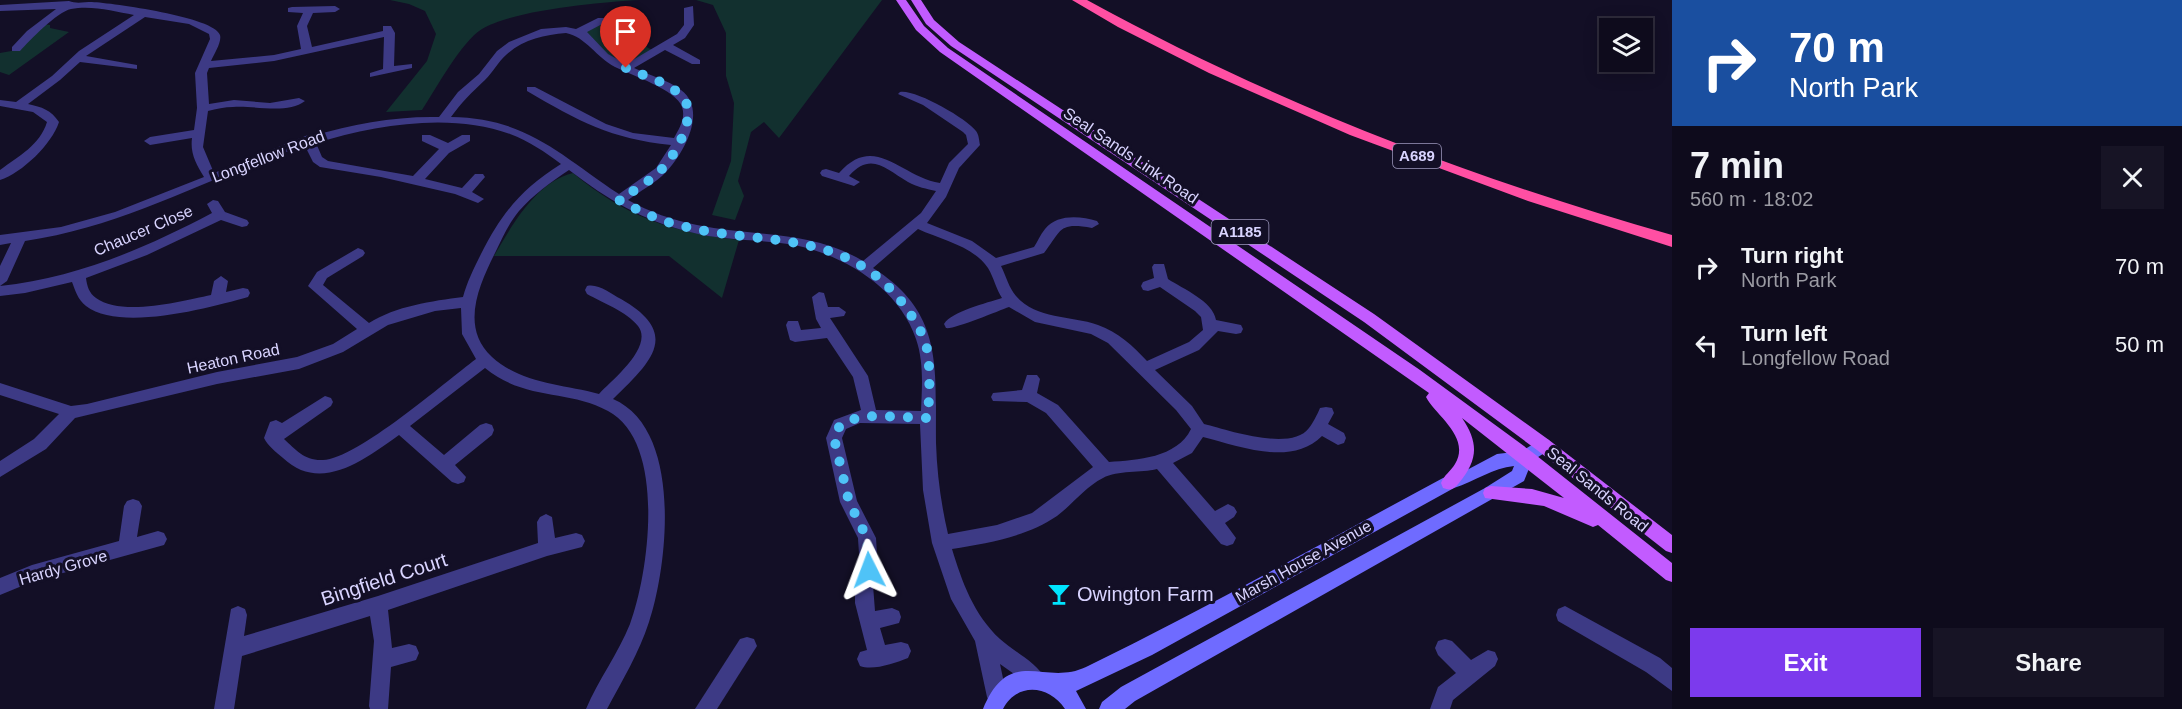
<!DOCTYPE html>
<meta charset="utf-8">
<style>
:root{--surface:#0e0b1c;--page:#171425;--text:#f1f3f6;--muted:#9b9ba3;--line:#2e2b3b;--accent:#7c3aed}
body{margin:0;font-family:Arial,sans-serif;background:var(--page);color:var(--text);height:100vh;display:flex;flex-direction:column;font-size:22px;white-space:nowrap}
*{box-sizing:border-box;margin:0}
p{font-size:20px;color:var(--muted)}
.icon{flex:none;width:33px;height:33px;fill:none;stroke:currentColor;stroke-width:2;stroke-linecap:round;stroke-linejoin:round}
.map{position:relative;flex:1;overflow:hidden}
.side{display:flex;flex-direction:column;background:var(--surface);width:510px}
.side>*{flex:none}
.top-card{background:#1a4fa0;color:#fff;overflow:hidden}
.controls{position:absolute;left:1599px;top:18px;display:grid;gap:12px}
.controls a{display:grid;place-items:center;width:54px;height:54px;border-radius:0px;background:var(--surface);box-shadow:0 3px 15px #0003,0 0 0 2px var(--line);font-size:30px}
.pin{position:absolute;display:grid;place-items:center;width:51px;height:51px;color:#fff;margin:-62px -26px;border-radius:50% 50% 50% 0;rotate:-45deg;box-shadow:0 0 6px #0007}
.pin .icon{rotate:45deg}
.me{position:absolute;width:66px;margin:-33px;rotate:357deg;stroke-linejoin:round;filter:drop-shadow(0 0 4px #0008)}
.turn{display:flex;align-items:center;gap:21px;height:126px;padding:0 18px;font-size:27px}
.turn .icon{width:78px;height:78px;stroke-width:2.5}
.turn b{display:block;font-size:42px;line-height:51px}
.round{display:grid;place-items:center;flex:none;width:63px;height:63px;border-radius:0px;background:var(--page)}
.overview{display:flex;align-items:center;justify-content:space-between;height:102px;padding:0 18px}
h1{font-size:36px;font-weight:700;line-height:45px}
.cta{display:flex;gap:12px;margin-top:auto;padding:12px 18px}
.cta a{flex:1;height:69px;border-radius:0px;background:var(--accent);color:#fff;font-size:24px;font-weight:700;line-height:69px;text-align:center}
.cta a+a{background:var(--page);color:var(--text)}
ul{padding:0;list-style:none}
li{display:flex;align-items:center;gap:18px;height:78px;padding:0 18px}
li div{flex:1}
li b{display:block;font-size:22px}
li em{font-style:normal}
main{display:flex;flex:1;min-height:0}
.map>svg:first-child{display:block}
</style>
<main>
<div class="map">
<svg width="1672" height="709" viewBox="0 0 1672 709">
<rect width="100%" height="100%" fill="#130f26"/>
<g fill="#12302f">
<path d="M390 0H639C602 2 513 10 482 29 461 42 436 89 422 110L386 112 427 61 436 34 425 11 409 4Z"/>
<path d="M696 0H882L779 138 764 122 751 132 738 181 744 196 735 220 712 215 731 161 734 103 726 76V33L713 5Z"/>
<path d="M602 23 638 32 634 40 652 50 626 64 608 55 585 32Z"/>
<path d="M44 24 50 25V28L69 32 9 75 0 72V53L17 50Z"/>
<path d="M573 173C626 217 671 232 739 240L722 298 669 256H494C512 225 536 182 573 173Z"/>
</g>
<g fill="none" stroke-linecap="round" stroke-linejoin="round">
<g fill="#3d3a85" fill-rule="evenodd">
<path d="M69 1C76 4 84 2 92 2 112 3 215 17 220 35 222 42 214 54 211 61L274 55 301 49 297 26 303 13 288 12V8L292 7 335 6 340 9 335 12 313 13 307 26 312 47 383 31V26H391L395 33 394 66 412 64V68L370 77V73L383 69 384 37 274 61 209 68 207 73 209 104 234 100 270 103 299 98 305 101C287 115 254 105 233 107 225 107 216 109 208 111L203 147 214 173 308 135 312 136C354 124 395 116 439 117L458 92 479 74 497 51 509 42 541 29 566 27 576 29 598 18H606V22L587 32 608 54 626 64 677 34 684 25V8L693 6 694 25 685 38 673 45 700 60V64H692L665 50 634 68C649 75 668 80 681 90 708 110 684 153 666 172 656 183 640 191 628 200 649 212 673 220 697 225 754 237 811 230 863 261L921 213 936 191C927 189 917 187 908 182 886 169 871 151 849 176L860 182 854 186 822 176 820 173 822 170 826 169 839 173C875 132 901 177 940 183L949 163 968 144 966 135 963 132 923 105 898 94 900 92C915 89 966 118 976 131 979 135 979 140 980 145L959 168 946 197 927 223 972 241 996 258 1034 247C1038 241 1040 235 1045 229 1057 214 1080 216 1097 221L1099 224 1092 228C1058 222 1062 230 1044 253L1001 266C1006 276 1009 288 1016 296 1037 320 1070 315 1098 325 1118 332 1133 346 1147 361L1189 342 1203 330 1201 317 1195 311 1160 287 1148 291 1143 290 1141 286 1143 282 1154 278 1152 267 1154 264H1164L1168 279C1183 289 1213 301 1216 320L1241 325 1243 329 1241 333 1236 334 1218 331 1199 350 1155 370 1192 406 1204 424C1228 430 1291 452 1309 428 1313 423 1317 415 1320 408L1326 407 1332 408 1334 413 1328 424 1344 433 1346 438 1344 443 1338 445 1322 436C1291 467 1239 446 1203 437L1192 453 1173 463 1215 511 1228 504 1234 507 1237 512 1234 517 1225 523 1236 538 1233 544 1227 546 1221 544 1157 469C1141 473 1118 470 1103 478 1085 487 1073 504 1057 516 1026 537 988 543 952 549 962 582 974 615 1000 639 1013 651 1038 663 1045 679L1042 686 1035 689 1000 664 1007 697 1004 704 997 707 990 704 987 697 975 641 951 599 932 543 923 490 920 424 860 423 846 429 842 438 857 501 876 538 878 570 873 585 875 611 892 608 899 611 901 617 899 623 880 628 885 645 901 642 908 644 911 651 908 658C895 663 873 671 860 666L857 659 860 652 867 650 855 603V585L860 570 858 538 840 502 826 438 834 420 861 410 853 377 827 338 795 342 790 340 786 325 788 321H798L801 330 821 328 816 319 812 297 819 292 824 293 828 307H839L846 312 844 316 830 318 868 376 876 410 921 411C922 387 924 362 916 339 899 288 844 255 794 245 759 239 724 241 690 232 643 221 607 199 569 170 551 182 533 195 519 211 509 223 503 237 496 251 480 283 459 327 492 357 522 384 562 384 599 394 612 380 654 347 638 326 626 311 603 303 587 294L585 290 587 286C598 283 611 294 621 299 682 334 651 362 613 399 683 429 668 565 649 622 639 653 622 681 607 709H586C598 680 618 654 630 624 649 573 667 442 608 411 568 389 525 401 485 368L410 426 444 455 480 425 486 423 492 425 494 430 492 435 455 465 466 477 464 482 458 484 452 482 399 435C365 459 321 494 283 458 276 452 268 446 264 438L270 422 276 420 282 423 325 396 331 398 333 402 331 406 284 439C296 450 305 461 323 460 357 459 445 382 476 359L462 334 461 308 435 311 388 325 343 352 299 369 217 384 75 418 46 449 0 477V461L34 439 59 414 0 395V383L71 406 87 404 217 372 297 357 333 344 357 329 308 286 317 272 358 248 363 250 365 253 363 256 327 278 323 285 369 323C396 306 432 301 463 297 467 282 474 268 481 254 502 213 521 189 561 164 545 152 529 141 510 134 450 112 375 125 316 143L322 157 328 161 413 176 439 149 422 141V135H430L448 143 462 135H470V141L449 153 425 179 462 188 475 174H483L485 177 472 192 484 199 478 203 455 194 381 177 320 167 313 162 305 146C208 176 129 226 25 241L7 281 0 286C76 278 146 248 212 213L207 204 213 200 218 201 225 212 247 220 249 223 247 226 242 227 221 220 147 255 86 278C87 286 89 293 96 298 122 317 182 301 211 295L214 281 221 276 228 281 226 292 243 288 248 289 250 293 248 297C209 308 120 332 86 306 78 300 75 290 72 282L25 293 0 296V266L11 243 0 245V235L61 227 115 212 204 177C196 164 190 153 192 138L150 145 144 141 150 137 194 130 197 108 195 73 210 39 209 34 189 24 145 17 86 56 137 65V69L80 62 60 80 28 104C42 107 51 110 59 122 52 144 22 173 0 180V170C19 156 40 145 47 122L33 112 0 106V100L16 102 52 76 79 51 134 15C114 11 91 5 71 9 57 12 30 40 20 51H12V47L27 31 56 9 0 11V5ZM566 33C586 37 596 57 615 67 631 75 677 90 682 107 686 118 679 129 674 138L633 133 606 124 535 87H527V91C578 121 611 139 671 145L656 168 619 194C560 155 527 118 451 117 461 103 472 92 485 80 493 72 498 62 506 55 523 39 544 35 566 33ZM918 229C942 240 973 246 988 268 994 278 996 289 1002 298 987 303 952 311 944 324L946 328C953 330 998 311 1009 307L1035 322 1091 334 1108 343 1176 410 1191 429C1177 458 1137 460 1109 462L1058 405 1037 393 1040 379 1037 375H1027L1022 390 993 393 991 397 993 401 1027 402 1046 413 1093 467 1032 513 997 525 948 534C941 504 937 474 936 443 935 370 945 313 873 268Z"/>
<path d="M133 499 139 501 142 506 137 537 158 531 164 533 167 539 164 545 34 581 0 595V578L32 565 119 541 124 506 127 501Z"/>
<path d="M546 514 552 517 555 538 576 533 582 535 585 541 582 547 547 556 388 610 392 648 409 644 416 646 419 653 416 660 391 667 388 709H370L369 706 374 641 370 616 242 656 234 709H214L231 609 238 606 245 609 247 615 244 636 378 596 538 543 537 522 540 517Z"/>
<path d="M1565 606 1660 658 1672 668V691L1646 672 1558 621 1556 615 1558 609Z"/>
<path d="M747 637 754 639 757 646 717 709H695L740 639Z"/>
<path d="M1445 639 1452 641 1471 660 1488 650 1495 652 1498 659 1495 666 1453 700 1450 709H1430L1438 687 1456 673 1438 655 1435 648 1438 641Z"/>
</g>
<path fill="#6f6bff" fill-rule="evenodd" d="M1543 438 1549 440 1551 445 1549 450 1532 461 1524 481 1135 701 1125 709H1099L1102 702 1121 687 1485 488 1512 471 1514 466C1493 468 1475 481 1454 488L1152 655 1076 691 1086 709H1065C1049 685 1017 682 1003 709H983C1010 644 1044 687 1086 667 1207 608 1324 542 1443 478L1465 471 1497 454 1522 451Z"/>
<g fill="#c25bff" fill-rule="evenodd">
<path d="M896 0H906L924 26 948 48 1420 370 1532 452 1672 563V582L1666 580 1598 525 1593 527 1544 506 1485 498 1483 493 1485 488 1491 486 1532 489 1564 498 1462 418C1479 443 1478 460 1459 483 1454 489 1451 491 1443 488L1441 483C1444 475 1451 471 1455 464 1471 437 1436 416 1426 397L1429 393 940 52 916 30Z"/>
<path d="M911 0H921L934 20 959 42 1374 314 1549 440 1672 535V553L1666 551 1537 450 1364 322 951 46 926 24Z"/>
</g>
<path fill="#ff4fa3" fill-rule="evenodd" d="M1072 0H1087C1271 101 1470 178 1672 235V247L1528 201 1350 135 1209 73 1118 27Z"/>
</g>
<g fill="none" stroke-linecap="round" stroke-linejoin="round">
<path stroke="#4fc3f7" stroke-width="10" stroke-dasharray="0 18" d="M626 68C644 76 672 83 684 99 697 117 675 156 661 170 649 182 633 191 619 200 639 211 660 221 682 226 762 246 843 228 901 301 912 316 923 331 927 349 931 372 929 396 928 418L875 416 859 417 840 425 834 438 849 502 867 538 869 570"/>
</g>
<defs>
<g id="bar-bare" transform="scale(1.8)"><path d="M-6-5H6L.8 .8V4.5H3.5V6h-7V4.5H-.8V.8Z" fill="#00e5ff" stroke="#130f26" stroke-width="2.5" paint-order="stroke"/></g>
</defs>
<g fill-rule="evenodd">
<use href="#bar-bare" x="1059" y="594"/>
</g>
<g text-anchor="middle" stroke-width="6" stroke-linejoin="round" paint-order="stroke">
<g fill="#130f26" stroke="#9e99be" stroke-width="1.5">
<rect x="1393" y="144" width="48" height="24" rx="4.5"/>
<rect x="1211.5" y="220" width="57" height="24" rx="4.5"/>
</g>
<g font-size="15" font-weight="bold" fill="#d9d4ff">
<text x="1417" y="161">A689</text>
<text x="1240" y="237">A1185</text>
</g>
<g font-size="16" fill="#d9d4ff" stroke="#130f26">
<text transform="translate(1131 155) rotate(34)" y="6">Seal Sands Link Road</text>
<text transform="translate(268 156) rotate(-21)" y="6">Longfellow Road</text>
<text transform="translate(143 230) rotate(-23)" y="6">Chaucer Close</text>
<text transform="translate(233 358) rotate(-12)" y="6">Heaton Road</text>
<text transform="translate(1598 489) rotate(39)" y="6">Seal Sands Road</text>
<text transform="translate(1303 561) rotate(-29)" y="6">Marsh House Avenue</text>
<text transform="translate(63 567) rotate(-16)" y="6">Hardy Grove</text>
</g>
<g font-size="20" fill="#d9d4ff" stroke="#130f26">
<text transform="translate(384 579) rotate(-18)" y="7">Bingfield Court</text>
</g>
<g font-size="20" fill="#d9d4ff" stroke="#130f26" text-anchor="start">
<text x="1077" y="601">Owington Farm</text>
</g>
</g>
</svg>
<div class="controls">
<a><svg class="icon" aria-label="layers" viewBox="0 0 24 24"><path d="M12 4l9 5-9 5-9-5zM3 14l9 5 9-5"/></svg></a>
</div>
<div class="pin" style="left:626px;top:68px;background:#d93025"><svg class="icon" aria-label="arrive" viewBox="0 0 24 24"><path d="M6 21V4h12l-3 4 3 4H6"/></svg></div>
<svg class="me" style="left:869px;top:570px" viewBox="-20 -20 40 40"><path d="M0-17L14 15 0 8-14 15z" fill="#4fc3f7" stroke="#fff" stroke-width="4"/></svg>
</div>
<section class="side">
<div class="top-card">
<div class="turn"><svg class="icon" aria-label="right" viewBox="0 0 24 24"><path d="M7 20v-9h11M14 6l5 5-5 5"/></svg><div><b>70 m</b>North Park</div></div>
</div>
<div class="overview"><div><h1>7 min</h1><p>560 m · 18:02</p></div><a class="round"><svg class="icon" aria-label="close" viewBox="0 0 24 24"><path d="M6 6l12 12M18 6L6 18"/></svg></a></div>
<ul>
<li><svg class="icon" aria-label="right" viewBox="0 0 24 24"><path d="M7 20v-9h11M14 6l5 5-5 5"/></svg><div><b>Turn right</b><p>North Park</p></div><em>70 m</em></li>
<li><svg class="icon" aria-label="left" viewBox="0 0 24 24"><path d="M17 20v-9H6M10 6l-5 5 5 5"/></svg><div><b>Turn left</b><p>Longfellow Road</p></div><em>50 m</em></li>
</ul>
<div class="cta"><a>Exit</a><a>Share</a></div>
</section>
</main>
